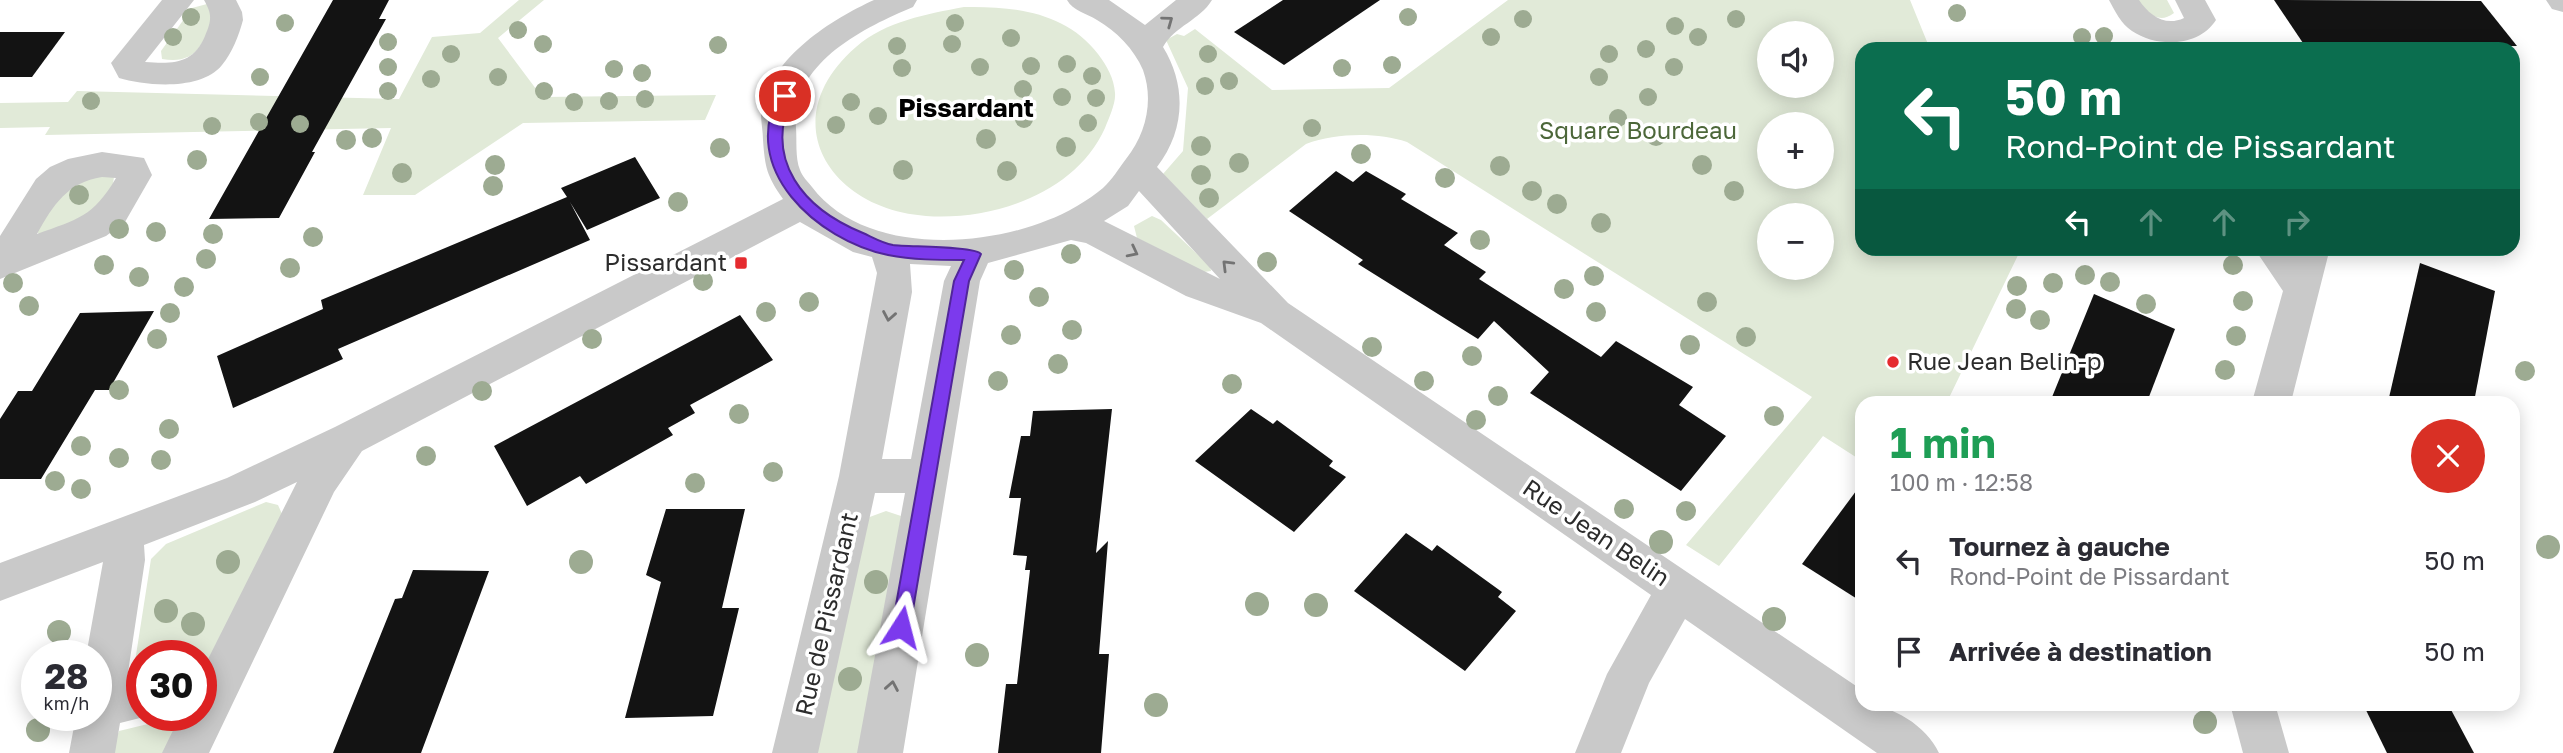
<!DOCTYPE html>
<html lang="fr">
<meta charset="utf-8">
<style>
:root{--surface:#fff;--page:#f7f7f7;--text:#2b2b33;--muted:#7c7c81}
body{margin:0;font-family:"Golos Text",sans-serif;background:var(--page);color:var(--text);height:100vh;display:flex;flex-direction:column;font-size:26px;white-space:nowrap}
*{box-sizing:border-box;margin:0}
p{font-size:23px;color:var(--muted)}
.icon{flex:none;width:38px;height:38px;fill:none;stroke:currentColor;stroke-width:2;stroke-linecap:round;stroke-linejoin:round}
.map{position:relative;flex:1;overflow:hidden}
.side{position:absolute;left:1855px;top:396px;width:665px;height:315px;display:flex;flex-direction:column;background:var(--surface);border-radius:21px;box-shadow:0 4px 18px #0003}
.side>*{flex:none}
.banner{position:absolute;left:1855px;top:42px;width:665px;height:214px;border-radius:21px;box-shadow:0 4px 18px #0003;background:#0b6e4f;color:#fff;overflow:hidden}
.fabs{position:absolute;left:1757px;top:21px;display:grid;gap:14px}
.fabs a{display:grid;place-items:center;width:77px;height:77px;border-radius:50%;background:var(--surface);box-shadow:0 4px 18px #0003;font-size:35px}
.speed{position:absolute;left:21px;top:640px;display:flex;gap:14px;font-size:35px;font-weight:700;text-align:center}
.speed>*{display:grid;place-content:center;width:91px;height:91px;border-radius:50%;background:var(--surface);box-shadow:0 4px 18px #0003;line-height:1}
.speed small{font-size:18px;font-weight:400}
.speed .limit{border:10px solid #d22;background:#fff;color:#111}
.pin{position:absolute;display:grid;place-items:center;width:60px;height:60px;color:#fff;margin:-30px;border:4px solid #fff;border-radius:50%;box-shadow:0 2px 7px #0007}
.me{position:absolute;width:77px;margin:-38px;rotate:9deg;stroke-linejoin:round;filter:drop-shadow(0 0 5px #0008)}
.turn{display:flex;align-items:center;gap:24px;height:147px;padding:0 35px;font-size:32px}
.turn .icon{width:91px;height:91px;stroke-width:2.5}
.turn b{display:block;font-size:49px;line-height:60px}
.lanes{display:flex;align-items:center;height:66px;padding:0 35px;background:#0003;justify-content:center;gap:35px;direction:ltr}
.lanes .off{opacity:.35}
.round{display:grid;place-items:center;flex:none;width:74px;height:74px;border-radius:37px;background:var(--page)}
.headline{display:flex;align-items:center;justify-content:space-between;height:119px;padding:0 35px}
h1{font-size:42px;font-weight:700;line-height:52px;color:#1e9e55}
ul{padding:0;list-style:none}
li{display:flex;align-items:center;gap:21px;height:91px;padding:0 35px}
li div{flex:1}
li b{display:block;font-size:26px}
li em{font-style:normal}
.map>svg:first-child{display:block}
</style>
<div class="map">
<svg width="2563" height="753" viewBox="0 0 2563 753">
<rect width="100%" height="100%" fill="#fff"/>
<g fill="#e1ead8" fill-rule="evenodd">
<path d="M519 0H544L498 38 542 97 716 95 705 120 523 123 415 195H363L391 128 45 135 50 127 0 128V103L68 102 77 91 399 99 432 37 480 33Z"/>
<path d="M1508 0H1910L1930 49H1862V248L2021 249 1947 402H1862V461L1823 436 1719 566 1686 545 1812 397 1407 142C1377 132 1336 133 1306 144L1207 219 1163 174 1183 151 1188 88 1166 40 1177 34 1184 36 1195 29 1272 90 1389 88ZM1769 33H1822V86H1769ZM1769 124H1822V177H1769ZM1769 215H1822V268H1769Z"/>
<path d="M2138 0H2167L2174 13C2158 25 2148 13 2138 0Z"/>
<path d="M207 4 213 18C203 44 196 65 162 59L161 51 192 8Z"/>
<path d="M964 7C1014 6 1066 12 1098 54 1107 66 1114 78 1115 93 1116 103 1109 118 1105 128 1076 193 993 221 926 216 828 209 773 119 856 47 886 21 927 14 964 7Z"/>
<path d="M114 175C113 213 68 225 39 235L35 226 63 182Z"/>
<path d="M1152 216 1161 220 1210 266 1211 271 1204 272 1137 238 1134 226Z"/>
<path d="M266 502 278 505 282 514 213 656 201 663V656H142V673L134 668 151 559 166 544Z"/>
<path d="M886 511 901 516 870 753H817L867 518Z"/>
<path d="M177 717 167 753H111L119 731Z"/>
</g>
<g fill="#131313">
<path d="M333 0H389L379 19H386L312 152H315L279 218 209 219Z"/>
<path d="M1283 0H1380L1284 65 1234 32Z"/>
<path d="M2274 0 2481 1 2517 46 2307 49Z"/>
<path d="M0 32H65L32 77H0Z"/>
<path d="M635 157 660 198 587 230 570 202 590 240 338 349 343 359 233 408 217 356 323 309 321 300 567 197 561 188Z"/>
<path d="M1336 171 1353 182 1366 171 1406 194 1401 199 1458 233 1444 245 1486 272 1479 279 1601 357 1616 341 1693 387 1679 405 1726 436 1681 491 1530 393 1549 372 1494 321 1478 339 1358 264 1363 260 1289 211Z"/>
<path d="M2420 263 2495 291 2474 402H2388Z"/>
<path d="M2094 294 2175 329 2147 402H2050Z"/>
<path d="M154 311 109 390H95L41 479H0V419L18 391H32L80 313Z"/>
<path d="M740 315 773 360 690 405 695 413 668 428 673 435 586 484 580 476 527 506 494 446Z"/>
<path d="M1112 409 1096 553 1108 541 1099 654H1109L1101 753H998L1006 684H1017L1030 570H1025L1027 556 1013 555 1021 498H1009L1021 436H1030L1033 411Z"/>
<path d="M1251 409 1273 424 1277 420 1333 461 1329 466 1346 477 1294 532 1195 461Z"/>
<path d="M1862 483V602L1802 564Z"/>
<path d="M666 509H745L722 608H739L713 716 625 718 661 582 646 575Z"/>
<path d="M1406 533 1432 551 1437 545 1502 592 1498 597 1516 611 1465 671 1354 591Z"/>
<path d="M413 570 489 571 421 753H333L395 599 402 598Z"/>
<path d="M2363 704H2448L2474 753H2387Z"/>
</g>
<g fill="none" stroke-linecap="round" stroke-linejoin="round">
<g fill="#c9c9c9" fill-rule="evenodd">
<path d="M162 0H194L145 62C174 64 193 64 205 36 212 20 212 14 204 0H236L242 12 243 20C239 35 232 53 222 65 201 91 146 86 119 78L111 63Z"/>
<path d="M874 0H917L913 7C863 28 790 64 796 128 797 140 795 158 800 170 802 176 808 182 812 187 862 253 978 249 1048 220 1065 214 1089 200 1103 188 1112 180 1119 168 1126 159 1146 134 1154 101 1143 70 1134 49 1116 31 1097 20 1086 13 1073 11 1067 0H1109L1145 25 1176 0H1212C1200 20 1175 26 1163 47 1187 86 1185 131 1157 167L1288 303 1862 690V704C1891 704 1927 726 1939 753H1877L1685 619 1649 683 1621 753H1575L1607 674 1651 595 1261 323 1186 296 1086 243 1071 240 988 263 980 281 903 753H857L905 493H875L818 753H772L839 476 877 273 872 257 853 252 800 222 362 451 334 492 209 753H162L180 716H201V673L297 482 255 502 144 545 145 560 127 679 142 676V716H148L120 723 115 753H69L76 716H96V656H86L103 562 0 601V563L227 478 335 427 783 199C767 176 765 168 763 140 763 132 761 122 761 114 767 60 830 20 874 0ZM1139 191 1220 279 1104 221 1128 206ZM910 264 951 266 944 281 911 459H882L912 292Z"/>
<path d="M2109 0H2139C2149 15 2165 27 2184 18L2175 0H2205L2216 20C2199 47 2157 48 2132 31 2121 24 2115 11 2109 0Z"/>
<path d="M2546 0H2563V12L2552 9Z"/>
<path d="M102 152 144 158 152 175 125 222 106 236 0 279V236L36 179 50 167 68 159ZM102 177 116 178C93 217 78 219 37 234 53 205 68 182 102 177Z"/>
<path d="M2254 248H2330L2291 402H2252L2283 291Z"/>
<path d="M2230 704H2275L2289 753H2243Z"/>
</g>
</g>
<g fill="#9dab92">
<circle cx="1957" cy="13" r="9"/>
<circle cx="191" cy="17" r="9"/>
<circle cx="1408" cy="17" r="9"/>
<circle cx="1523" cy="19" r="9"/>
<circle cx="1736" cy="19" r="9"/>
<circle cx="285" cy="23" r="9"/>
<circle cx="955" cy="23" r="9"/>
<circle cx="1675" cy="26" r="9"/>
<circle cx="518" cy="30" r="9"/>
<circle cx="2104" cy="36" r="9"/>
<circle cx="173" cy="37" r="9"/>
<circle cx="1491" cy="37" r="9"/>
<circle cx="1698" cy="37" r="9"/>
<circle cx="2082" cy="37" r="9"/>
<circle cx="1011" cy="38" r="9"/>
<circle cx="388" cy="42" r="9"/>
<circle cx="543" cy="44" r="9"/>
<circle cx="952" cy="44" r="9"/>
<circle cx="718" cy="45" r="9"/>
<circle cx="897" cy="46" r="9"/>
<circle cx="1646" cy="49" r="9"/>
<circle cx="451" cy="54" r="9"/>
<circle cx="1208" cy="54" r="9"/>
<circle cx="1609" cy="54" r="9"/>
<circle cx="1067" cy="64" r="9"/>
<circle cx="1392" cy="65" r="9"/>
<circle cx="1031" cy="66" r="9"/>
<circle cx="388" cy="67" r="9"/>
<circle cx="980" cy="67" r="9"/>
<circle cx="1674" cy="67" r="9"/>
<circle cx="902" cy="68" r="9"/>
<circle cx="1342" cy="68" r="9"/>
<circle cx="614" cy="69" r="9"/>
<circle cx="642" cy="73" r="9"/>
<circle cx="1092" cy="76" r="9"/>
<circle cx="260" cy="77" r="9"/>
<circle cx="498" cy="77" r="9"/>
<circle cx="1599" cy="77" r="9"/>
<circle cx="431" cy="79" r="9"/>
<circle cx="1229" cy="81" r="9"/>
<circle cx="1205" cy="86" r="9"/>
<circle cx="1023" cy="89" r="9"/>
<circle cx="388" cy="91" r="9"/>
<circle cx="544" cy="91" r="9"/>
<circle cx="1062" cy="97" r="9"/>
<circle cx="1648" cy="97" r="9"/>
<circle cx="1096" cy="98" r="9"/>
<circle cx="645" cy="99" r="9"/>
<circle cx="91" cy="101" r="9"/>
<circle cx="609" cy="101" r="9"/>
<circle cx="574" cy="102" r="9"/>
<circle cx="851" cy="102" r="9"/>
<circle cx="878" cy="116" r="9"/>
<circle cx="1618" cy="118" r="9"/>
<circle cx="1024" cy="119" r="9"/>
<circle cx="259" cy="122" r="9"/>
<circle cx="1088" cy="123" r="9"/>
<circle cx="300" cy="124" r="9"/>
<circle cx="836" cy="125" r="9"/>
<circle cx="212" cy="126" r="9"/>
<circle cx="1312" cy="128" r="9"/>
<circle cx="1656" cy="136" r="10"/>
<circle cx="372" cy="138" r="10"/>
<circle cx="986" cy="139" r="10"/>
<circle cx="346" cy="140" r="10"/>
<circle cx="1201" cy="146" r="10"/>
<circle cx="1066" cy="147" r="10"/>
<circle cx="720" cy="148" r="10"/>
<circle cx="1361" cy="154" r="10"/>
<circle cx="197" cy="160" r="10"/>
<circle cx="1239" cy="163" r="10"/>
<circle cx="495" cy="165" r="10"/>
<circle cx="1702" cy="165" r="10"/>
<circle cx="1500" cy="166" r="10"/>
<circle cx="903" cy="170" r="10"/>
<circle cx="1007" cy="171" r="10"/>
<circle cx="402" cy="173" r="10"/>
<circle cx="1201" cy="175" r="10"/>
<circle cx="1445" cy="178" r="10"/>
<circle cx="493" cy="186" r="10"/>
<circle cx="1532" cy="191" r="10"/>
<circle cx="1734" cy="191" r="10"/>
<circle cx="79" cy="195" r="10"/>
<circle cx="1209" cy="198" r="10"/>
<circle cx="678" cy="202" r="10"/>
<circle cx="1557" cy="204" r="10"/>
<circle cx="1601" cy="223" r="10"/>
<circle cx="119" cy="229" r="10"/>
<circle cx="156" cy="232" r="10"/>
<circle cx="213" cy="234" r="10"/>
<circle cx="313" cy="237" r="10"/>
<circle cx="1480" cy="240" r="10"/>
<circle cx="1071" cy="254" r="10"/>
<circle cx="206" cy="259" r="10"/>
<circle cx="1267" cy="262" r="10"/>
<circle cx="104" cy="265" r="10"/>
<circle cx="2233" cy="265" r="10"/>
<circle cx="290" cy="268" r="10"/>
<circle cx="1014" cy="270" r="10"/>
<circle cx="2085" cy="275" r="10"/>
<circle cx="1594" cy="276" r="10"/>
<circle cx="139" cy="277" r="10"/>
<circle cx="703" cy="281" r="10"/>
<circle cx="2110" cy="282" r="10"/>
<circle cx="13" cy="283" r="10"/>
<circle cx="2053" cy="283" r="10"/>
<circle cx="2017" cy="286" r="10"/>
<circle cx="184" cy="287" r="10"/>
<circle cx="1564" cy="289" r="10"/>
<circle cx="1039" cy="297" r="10"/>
<circle cx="2243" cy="301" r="10"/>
<circle cx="809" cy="302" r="10"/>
<circle cx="1707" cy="302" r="10"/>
<circle cx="2146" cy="304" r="10"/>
<circle cx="29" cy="306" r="10"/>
<circle cx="2016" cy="309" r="10"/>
<circle cx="766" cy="312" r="10"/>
<circle cx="1596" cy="312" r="10"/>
<circle cx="170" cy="313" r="10"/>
<circle cx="2040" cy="320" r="10"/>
<circle cx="1072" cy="330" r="10"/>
<circle cx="1011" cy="335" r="10"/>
<circle cx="2236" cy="336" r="10"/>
<circle cx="1746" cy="337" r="10"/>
<circle cx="157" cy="339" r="10"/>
<circle cx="592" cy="339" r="10"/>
<circle cx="1690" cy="345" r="10"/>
<circle cx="1372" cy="347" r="10"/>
<circle cx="1472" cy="356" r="10"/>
<circle cx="1058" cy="364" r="10"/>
<circle cx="2225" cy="370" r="10"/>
<circle cx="2525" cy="371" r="10"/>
<circle cx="998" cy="381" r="10"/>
<circle cx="1424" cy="381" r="10"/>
<circle cx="1232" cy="384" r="10"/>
<circle cx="119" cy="390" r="10"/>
<circle cx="482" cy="391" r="10"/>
<circle cx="1498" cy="396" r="10"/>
<circle cx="739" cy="414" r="10"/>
<circle cx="1774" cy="416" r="10"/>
<circle cx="1476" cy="420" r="10"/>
<circle cx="169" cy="429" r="10"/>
<circle cx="81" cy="446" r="10"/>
<circle cx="426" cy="456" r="10"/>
<circle cx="119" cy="458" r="10"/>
<circle cx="161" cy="460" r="10"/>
<circle cx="773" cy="472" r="10"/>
<circle cx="55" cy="481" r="10"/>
<circle cx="695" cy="483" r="10"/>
<circle cx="81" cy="489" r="10"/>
<circle cx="1624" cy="509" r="10"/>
<circle cx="1686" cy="511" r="10"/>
<circle cx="1661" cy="542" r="12"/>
<circle cx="2548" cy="547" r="12"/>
<circle cx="228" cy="562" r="12"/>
<circle cx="581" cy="562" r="12"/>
<circle cx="876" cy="582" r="12"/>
<circle cx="1257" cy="604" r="12"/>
<circle cx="1316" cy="605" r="12"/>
<circle cx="166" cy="611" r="12"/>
<circle cx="1774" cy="619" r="12"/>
<circle cx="193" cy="624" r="12"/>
<circle cx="59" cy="632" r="12"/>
<circle cx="977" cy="655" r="12"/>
<circle cx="850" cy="679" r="12"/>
<circle cx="1156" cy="705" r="12"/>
<circle cx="2205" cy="722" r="12"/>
<circle cx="38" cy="730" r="12"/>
</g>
<defs><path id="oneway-chevron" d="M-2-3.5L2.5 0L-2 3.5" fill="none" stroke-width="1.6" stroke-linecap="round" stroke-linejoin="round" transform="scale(1.75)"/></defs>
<g stroke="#737373">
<use href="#oneway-chevron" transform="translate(1168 21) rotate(-36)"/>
<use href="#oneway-chevron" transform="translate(1133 252) rotate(27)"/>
<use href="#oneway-chevron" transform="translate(1227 265) rotate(-135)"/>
<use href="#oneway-chevron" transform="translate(889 316) rotate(100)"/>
<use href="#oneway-chevron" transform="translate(892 686) rotate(-80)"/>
</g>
<path fill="#7c3aed" stroke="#51269a" stroke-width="2" d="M785 91 792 96C763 161 804 209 863 233 872 237 882 243 893 245 908 247 975 246 981 254L969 281 910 627 908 633 901 635 895 633 892 627 954 281 964 260C938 260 913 260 888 255 817 240 737 169 780 92Z"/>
<g fill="#e52b2f" stroke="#fff" stroke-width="2.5">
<rect x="734" y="256" width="14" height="14" rx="3.5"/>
<circle cx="1893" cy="362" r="7"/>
</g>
<g text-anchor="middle" stroke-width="7" stroke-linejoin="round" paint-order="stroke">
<g font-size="24" fill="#4c6739" stroke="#fff">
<text x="1638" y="139">Square Bourdeau</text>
</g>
<g font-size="24" fill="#2c2c2c" stroke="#fff" text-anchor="end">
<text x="727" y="271">Pissardant</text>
<text x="1907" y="370" text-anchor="start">Rue Jean Belin-p</text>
</g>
<g font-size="24" fill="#2c2c2c" stroke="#fff">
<text transform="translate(1596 533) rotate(34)" y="8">Rue Jean Belin</text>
<text transform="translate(827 614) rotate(-77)" y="8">Rue de Pissardant</text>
</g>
<g font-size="26" font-weight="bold" fill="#000" stroke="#fff">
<text x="966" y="117">Pissardant</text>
</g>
</g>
</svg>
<div class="fabs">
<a><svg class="icon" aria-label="sound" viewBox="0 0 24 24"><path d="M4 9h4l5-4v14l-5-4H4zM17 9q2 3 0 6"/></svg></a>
<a>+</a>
<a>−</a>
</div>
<div class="speed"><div>28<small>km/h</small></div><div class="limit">30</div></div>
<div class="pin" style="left:785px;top:96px;background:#d93025"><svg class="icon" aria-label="arrive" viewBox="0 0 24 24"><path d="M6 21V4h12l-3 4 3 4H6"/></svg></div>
<svg class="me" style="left:901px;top:627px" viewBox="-20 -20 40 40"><path d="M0-17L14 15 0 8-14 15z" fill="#7c3aed" stroke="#fff" stroke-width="4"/></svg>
<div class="banner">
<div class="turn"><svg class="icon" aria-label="left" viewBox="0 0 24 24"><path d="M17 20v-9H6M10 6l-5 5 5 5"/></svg><div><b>50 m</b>Rond-Point de Pissardant</div></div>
<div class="lanes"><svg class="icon" aria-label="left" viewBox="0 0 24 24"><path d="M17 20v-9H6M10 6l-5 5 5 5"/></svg><svg class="icon off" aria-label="ahead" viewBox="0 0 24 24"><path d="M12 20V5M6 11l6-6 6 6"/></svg><svg class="icon off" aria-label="ahead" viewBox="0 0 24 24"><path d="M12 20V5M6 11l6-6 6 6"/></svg><svg class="icon off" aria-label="right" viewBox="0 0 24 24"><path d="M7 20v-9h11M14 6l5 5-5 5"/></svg></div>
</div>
<section class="side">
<div class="headline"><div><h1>1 min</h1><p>100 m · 12:58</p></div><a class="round" style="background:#d93025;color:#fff"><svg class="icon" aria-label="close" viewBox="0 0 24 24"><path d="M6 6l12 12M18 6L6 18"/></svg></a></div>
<ul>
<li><svg class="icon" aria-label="left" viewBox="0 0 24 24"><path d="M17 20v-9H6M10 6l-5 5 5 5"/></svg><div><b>Tournez à gauche</b><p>Rond-Point de Pissardant</p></div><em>50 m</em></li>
<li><svg class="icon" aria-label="arrive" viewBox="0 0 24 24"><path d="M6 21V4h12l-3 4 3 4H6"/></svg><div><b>Arrivée à destination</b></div><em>50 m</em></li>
</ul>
</section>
</div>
